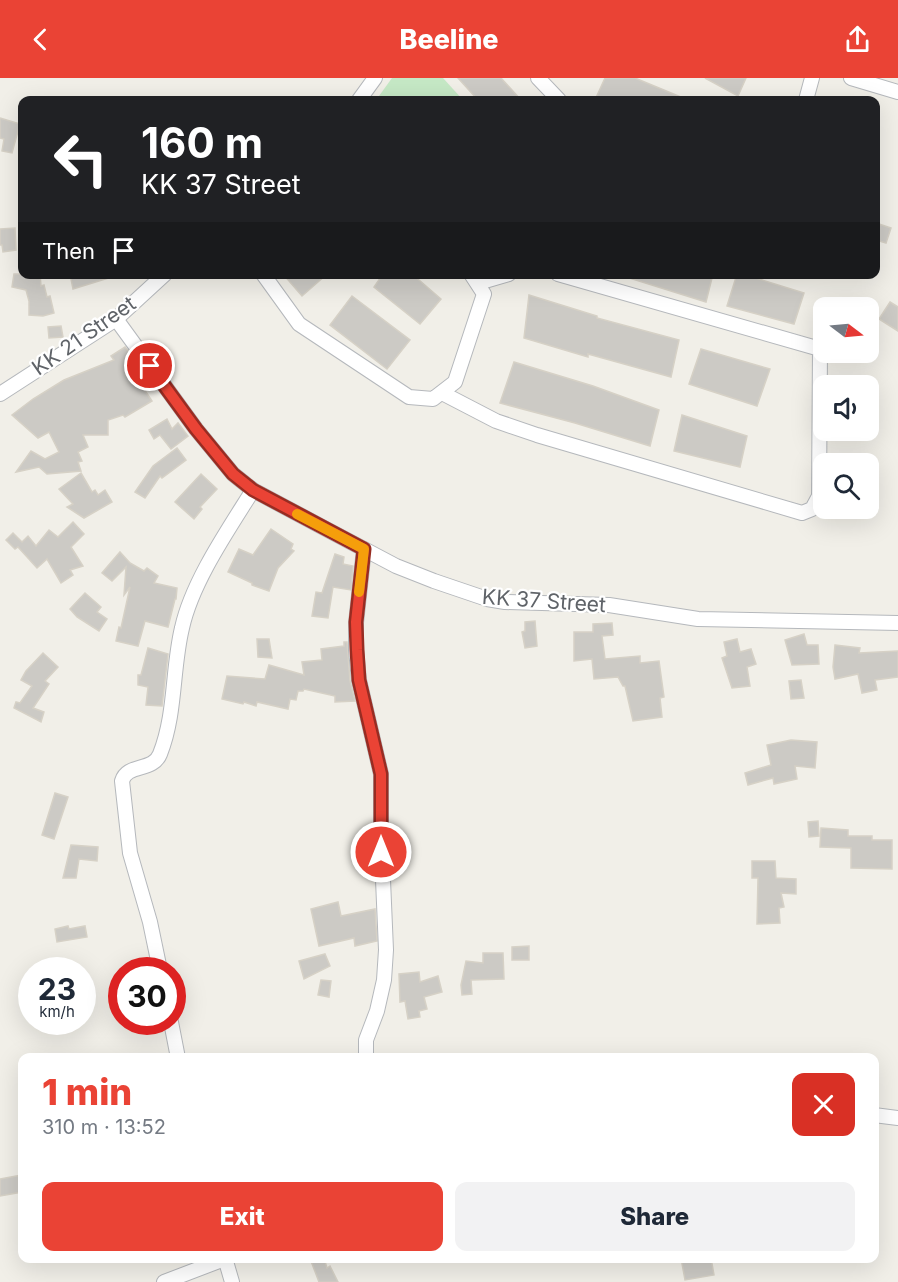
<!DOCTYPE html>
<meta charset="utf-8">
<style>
:root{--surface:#fff;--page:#f2f2f3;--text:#1f2937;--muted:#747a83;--accent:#ea4335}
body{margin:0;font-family:Inter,sans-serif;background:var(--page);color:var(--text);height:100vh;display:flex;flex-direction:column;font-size:22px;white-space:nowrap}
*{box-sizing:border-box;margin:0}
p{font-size:20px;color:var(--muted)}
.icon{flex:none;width:33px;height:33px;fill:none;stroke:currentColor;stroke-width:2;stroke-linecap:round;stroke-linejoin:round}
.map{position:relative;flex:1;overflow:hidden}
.drawer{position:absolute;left:18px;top:975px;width:861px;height:210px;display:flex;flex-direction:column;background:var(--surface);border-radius:12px;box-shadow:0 6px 24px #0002}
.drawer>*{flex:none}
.guide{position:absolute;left:18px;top:18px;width:862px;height:183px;border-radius:12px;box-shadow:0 6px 24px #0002;background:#202124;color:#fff;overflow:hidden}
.needle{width:39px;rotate:106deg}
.buttons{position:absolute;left:813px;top:219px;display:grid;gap:12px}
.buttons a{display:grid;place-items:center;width:66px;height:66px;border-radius:12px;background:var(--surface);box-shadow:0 6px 24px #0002;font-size:30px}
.speed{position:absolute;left:18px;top:879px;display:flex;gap:12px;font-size:30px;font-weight:700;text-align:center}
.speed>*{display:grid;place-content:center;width:78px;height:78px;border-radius:50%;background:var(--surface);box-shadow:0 6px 24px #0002;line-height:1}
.speed small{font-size:15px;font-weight:400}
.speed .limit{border:9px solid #d22;background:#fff;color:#111}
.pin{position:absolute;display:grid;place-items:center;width:51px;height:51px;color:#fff;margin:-26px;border:3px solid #fff;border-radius:50%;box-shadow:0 2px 6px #0007}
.me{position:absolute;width:66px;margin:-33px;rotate:0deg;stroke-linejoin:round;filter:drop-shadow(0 0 4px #0008)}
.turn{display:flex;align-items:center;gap:21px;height:126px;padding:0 24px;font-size:27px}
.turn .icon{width:78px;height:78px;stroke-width:2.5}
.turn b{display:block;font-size:42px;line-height:51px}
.then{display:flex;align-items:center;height:57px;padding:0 24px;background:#0003;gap:12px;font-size:22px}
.round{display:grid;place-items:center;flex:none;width:63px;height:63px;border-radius:12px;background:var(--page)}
.overview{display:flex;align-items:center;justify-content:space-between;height:102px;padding:0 24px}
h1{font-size:36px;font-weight:800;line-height:45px;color:var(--accent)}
.button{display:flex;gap:12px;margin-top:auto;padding:12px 24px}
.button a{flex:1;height:69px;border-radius:12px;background:var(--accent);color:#fff;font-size:24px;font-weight:800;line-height:69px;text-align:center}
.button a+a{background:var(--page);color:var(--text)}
header{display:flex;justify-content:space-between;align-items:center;height:78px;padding:0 24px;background:var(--accent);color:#fff;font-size:27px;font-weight:800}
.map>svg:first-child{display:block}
</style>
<header><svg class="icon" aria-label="back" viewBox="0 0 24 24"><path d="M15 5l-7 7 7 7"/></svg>Beeline<svg class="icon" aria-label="share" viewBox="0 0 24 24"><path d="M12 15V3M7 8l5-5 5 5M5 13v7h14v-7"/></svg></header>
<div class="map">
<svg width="898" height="1204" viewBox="0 0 898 1204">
<rect width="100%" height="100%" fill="#f1efe8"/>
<path fill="#c5e8c5" d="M392 0H443L463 22H383L379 18Z"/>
<g fill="#cccac5" stroke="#d6d1c6" stroke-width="1.5">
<path d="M458 0H501L521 22H478Z"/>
<path d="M605 0H635L688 22H595Z"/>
<path d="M705 0H746L738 18Z"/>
<path d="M0 40 20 46 12 75 2 73 4 61 0 60Z"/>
<path d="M876 145 891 150 886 165 876 162Z"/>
<path d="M15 150 16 172 3 174 2 167H0V151Z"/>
<path d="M14 196H40L41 208 44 207 47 219 50 218 54 235 43 238 29 237V223L26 212 12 209Z"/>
<path d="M70 196H112V199L73 211Z"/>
<path d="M283 196H327L302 218Z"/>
<path d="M383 196H412L441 221 420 246 374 209Z"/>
<path d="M626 196H713L706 224 626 199Z"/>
<path d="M737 196H743L804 215 794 246 727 228Z"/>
<path d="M529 217 597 238V240L679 262 671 299 588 276V279L524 260Z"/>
<path d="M352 218 410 262 387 291 330 247Z"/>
<path d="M890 224 898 229V253L879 241Z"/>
<path d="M61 248 63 259 49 260 48 249Z"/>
<path d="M125 269 147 299 140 305 152 323 125 339 123 337 108 342V357H83L88 369 78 374 82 383 78 384 81 393 47 396 39 389 16 394 31 373 45 381 59 374 49 354 38 360 12 337 33 321 64 302 114 282 111 278Z"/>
<path d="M701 271 770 291 757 328 689 306Z"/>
<path d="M514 284 593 308 659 332 650 368 575 345 500 325Z"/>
<path d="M682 337 747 358 740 389 674 373Z"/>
<path d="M167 341 172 351 178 345 188 358 171 371 160 357 154 361 149 352Z"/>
<path d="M177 370 186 382 162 400 160 398 145 420 135 414 153 388Z"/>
<path d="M81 395 92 414 95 412 98 417 105 412 112 424 84 440 67 429 73 426 59 411Z"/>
<path d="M201 396 217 411 200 429 202 431 194 441 175 424Z"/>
<path d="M73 444 84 456 71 469 83 488 70 492 73 497 61 505 47 481 37 490 18 469 15 471 6 462 13 455 22 464 28 458 36 468 49 452 58 459Z"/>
<path d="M271 451 293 466 291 471 294 473 278 490 269 513 252 507V505L228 494 239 471 253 477Z"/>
<path d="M120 474 130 485 144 493 147 490 158 498 154 505 177 510 176 521H175L168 549 145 543 138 568 116 563 119 549 121 550 130 509 124 517 126 489 112 503 102 495Z"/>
<path d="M335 476 344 479 343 486 353 488 351 512 333 509 328 540 312 538 316 514 322 515Z"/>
<path d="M85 515 101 529 97 534 107 541 99 553 77 539 70 531Z"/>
<path d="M535 543 537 568 525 570 522 554 525 553V544Z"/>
<path d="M612 545 613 557 602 558 605 581 640 578V585L659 583 664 619 660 620 662 639 633 643 625 608H623L618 599 594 601 592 581 574 583V554H593V546Z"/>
<path d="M804 556 807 567H818L819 586 792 587 785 562Z"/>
<path d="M257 561H269L272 580 258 579Z"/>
<path d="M737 561 740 574 751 571 756 586 747 589 750 608 732 610 722 580 727 578 724 564Z"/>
<path d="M344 564H347L350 603 355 623 335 624V618L304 611 303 613H298L296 622 290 621 288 631 257 624 256 628 244 624 243 626 222 621 227 598 265 601 269 587 304 597 302 584 322 582 321 571 344 568Z"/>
<path d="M835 567 860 570 859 575 898 573V599L875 602 877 612 862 615 858 596 835 601 833 589Z"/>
<path d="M148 570 168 576 162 628 146 627 148 609 138 607V597H141Z"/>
<path d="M43 575 58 589 45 603 49 606 33 630 44 634 41 644 14 630 16 624 20 625 32 608 21 602 26 593Z"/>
<path d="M801 602 804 620 791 621 789 603Z"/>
<path d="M791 662 817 664 815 690 795 688 797 701 774 706 773 700 748 707 745 695 771 687 767 667Z"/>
<path d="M55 715 68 719 54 761 42 757Z"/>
<path d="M818 743 819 758 809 759 808 744Z"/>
<path d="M821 750 848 752V758H872V762H892V791L851 790V770L820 769Z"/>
<path d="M71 767 98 769 97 783 79 781 76 800H63Z"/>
<path d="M752 783H775L776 800 796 801V816L781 815 784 829 779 830 780 845 757 846 758 800H752Z"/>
<path d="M338 824 341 838 375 831 377 863 355 868 354 860 319 868 311 831Z"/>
<path d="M68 848 69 851 85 848 87 859 57 864 55 851Z"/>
<path d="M529 868V882H512V869Z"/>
<path d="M483 875H503L504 901 471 902 472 916 462 917 461 907 466 883 483 885Z"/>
<path d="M325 876 330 888 304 901 299 883Z"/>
<path d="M419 894 420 904 438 898 442 914 424 919 427 931 419 933 420 939 408 941 405 923 400 924 399 896Z"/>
<path d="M321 902 331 903 329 919 318 917Z"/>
<path d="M22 1097V1114L0 1118V1101Z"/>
<path d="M317 1180H324L327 1190 330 1188 338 1204H319L311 1183Z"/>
<path d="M681 1180H711L714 1197 685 1202Z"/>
</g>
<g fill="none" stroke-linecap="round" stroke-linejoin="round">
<g stroke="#b5b8bc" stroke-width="16">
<g id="minor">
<path d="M538 0 559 22"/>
<path d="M851 0 898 14"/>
<path d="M359 22 375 0"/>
<path d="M806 22 812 0"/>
<path d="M263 196 299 246 409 319 433 321 455 304 484 216 471 196"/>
<path d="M478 205 509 196"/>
<path d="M116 241 196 351 233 396 253 412 326 451 396 488 434 503 487 521 505 524 609 527 698 541 898 545"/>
<path d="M442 315 496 343 537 357 802 435 812 431 819 418 820 271 558 196"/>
<path d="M0 316 116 241 165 196"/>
<path d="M364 471 356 545V572L359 602 381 696V755L386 872 384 902 377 933 366 962V980"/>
<path d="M160 892 150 844 130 775 122 703C127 685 153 694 160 676 176 636 172 591 182 550 192 504 228 452 253 412"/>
<path d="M171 944 178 980"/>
<path d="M874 1037 898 1040"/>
<path d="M225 1180 232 1204"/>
<path d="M164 1204 227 1180"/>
</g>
</g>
<use href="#minor" stroke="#fff" stroke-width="14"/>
</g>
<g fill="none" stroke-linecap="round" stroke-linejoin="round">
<g stroke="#982c22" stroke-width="15">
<path id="route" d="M150 288 196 351 233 396 253 412 364 471 356 544 357 572 359 602 381 696V774"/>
</g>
<use href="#route" stroke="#ea4335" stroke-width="10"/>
<path stroke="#f59e0b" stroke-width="10" d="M297 436 364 471 359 514"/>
</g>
<g text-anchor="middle" stroke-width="4.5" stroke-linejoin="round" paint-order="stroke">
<g font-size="21" fill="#5f6368" stroke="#fff">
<text transform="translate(84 258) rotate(-35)" y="7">KK 21 Street</text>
<text transform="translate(544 523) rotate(4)" y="7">KK 37 Street</text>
</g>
</g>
</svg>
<div class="buttons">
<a><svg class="needle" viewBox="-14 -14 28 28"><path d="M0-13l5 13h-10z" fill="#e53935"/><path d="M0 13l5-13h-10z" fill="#747a83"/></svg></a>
<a><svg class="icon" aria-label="sound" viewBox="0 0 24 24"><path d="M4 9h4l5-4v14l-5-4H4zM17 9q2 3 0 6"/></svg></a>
<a><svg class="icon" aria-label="search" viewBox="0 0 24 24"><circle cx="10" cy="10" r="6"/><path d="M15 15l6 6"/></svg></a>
</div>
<div class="speed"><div>23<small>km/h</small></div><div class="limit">30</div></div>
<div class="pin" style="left:150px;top:288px;background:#d93025"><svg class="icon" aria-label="arrive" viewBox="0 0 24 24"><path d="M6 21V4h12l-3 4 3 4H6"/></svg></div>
<svg class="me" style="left:381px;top:774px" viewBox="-20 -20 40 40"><circle r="17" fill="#ea4335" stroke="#fff" stroke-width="3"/><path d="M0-11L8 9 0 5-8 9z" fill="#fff"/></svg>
<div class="guide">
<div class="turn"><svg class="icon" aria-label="left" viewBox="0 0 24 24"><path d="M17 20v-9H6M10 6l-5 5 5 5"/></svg><div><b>160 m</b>KK 37 Street</div></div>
<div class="then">Then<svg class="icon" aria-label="arrive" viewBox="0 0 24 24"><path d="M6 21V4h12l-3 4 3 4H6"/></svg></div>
</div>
<section class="drawer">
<div class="overview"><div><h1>1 min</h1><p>310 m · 13:52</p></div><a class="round" style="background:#d93025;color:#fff"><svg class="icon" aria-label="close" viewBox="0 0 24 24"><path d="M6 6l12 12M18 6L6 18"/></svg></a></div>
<div class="button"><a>Exit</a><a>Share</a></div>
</section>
</div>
